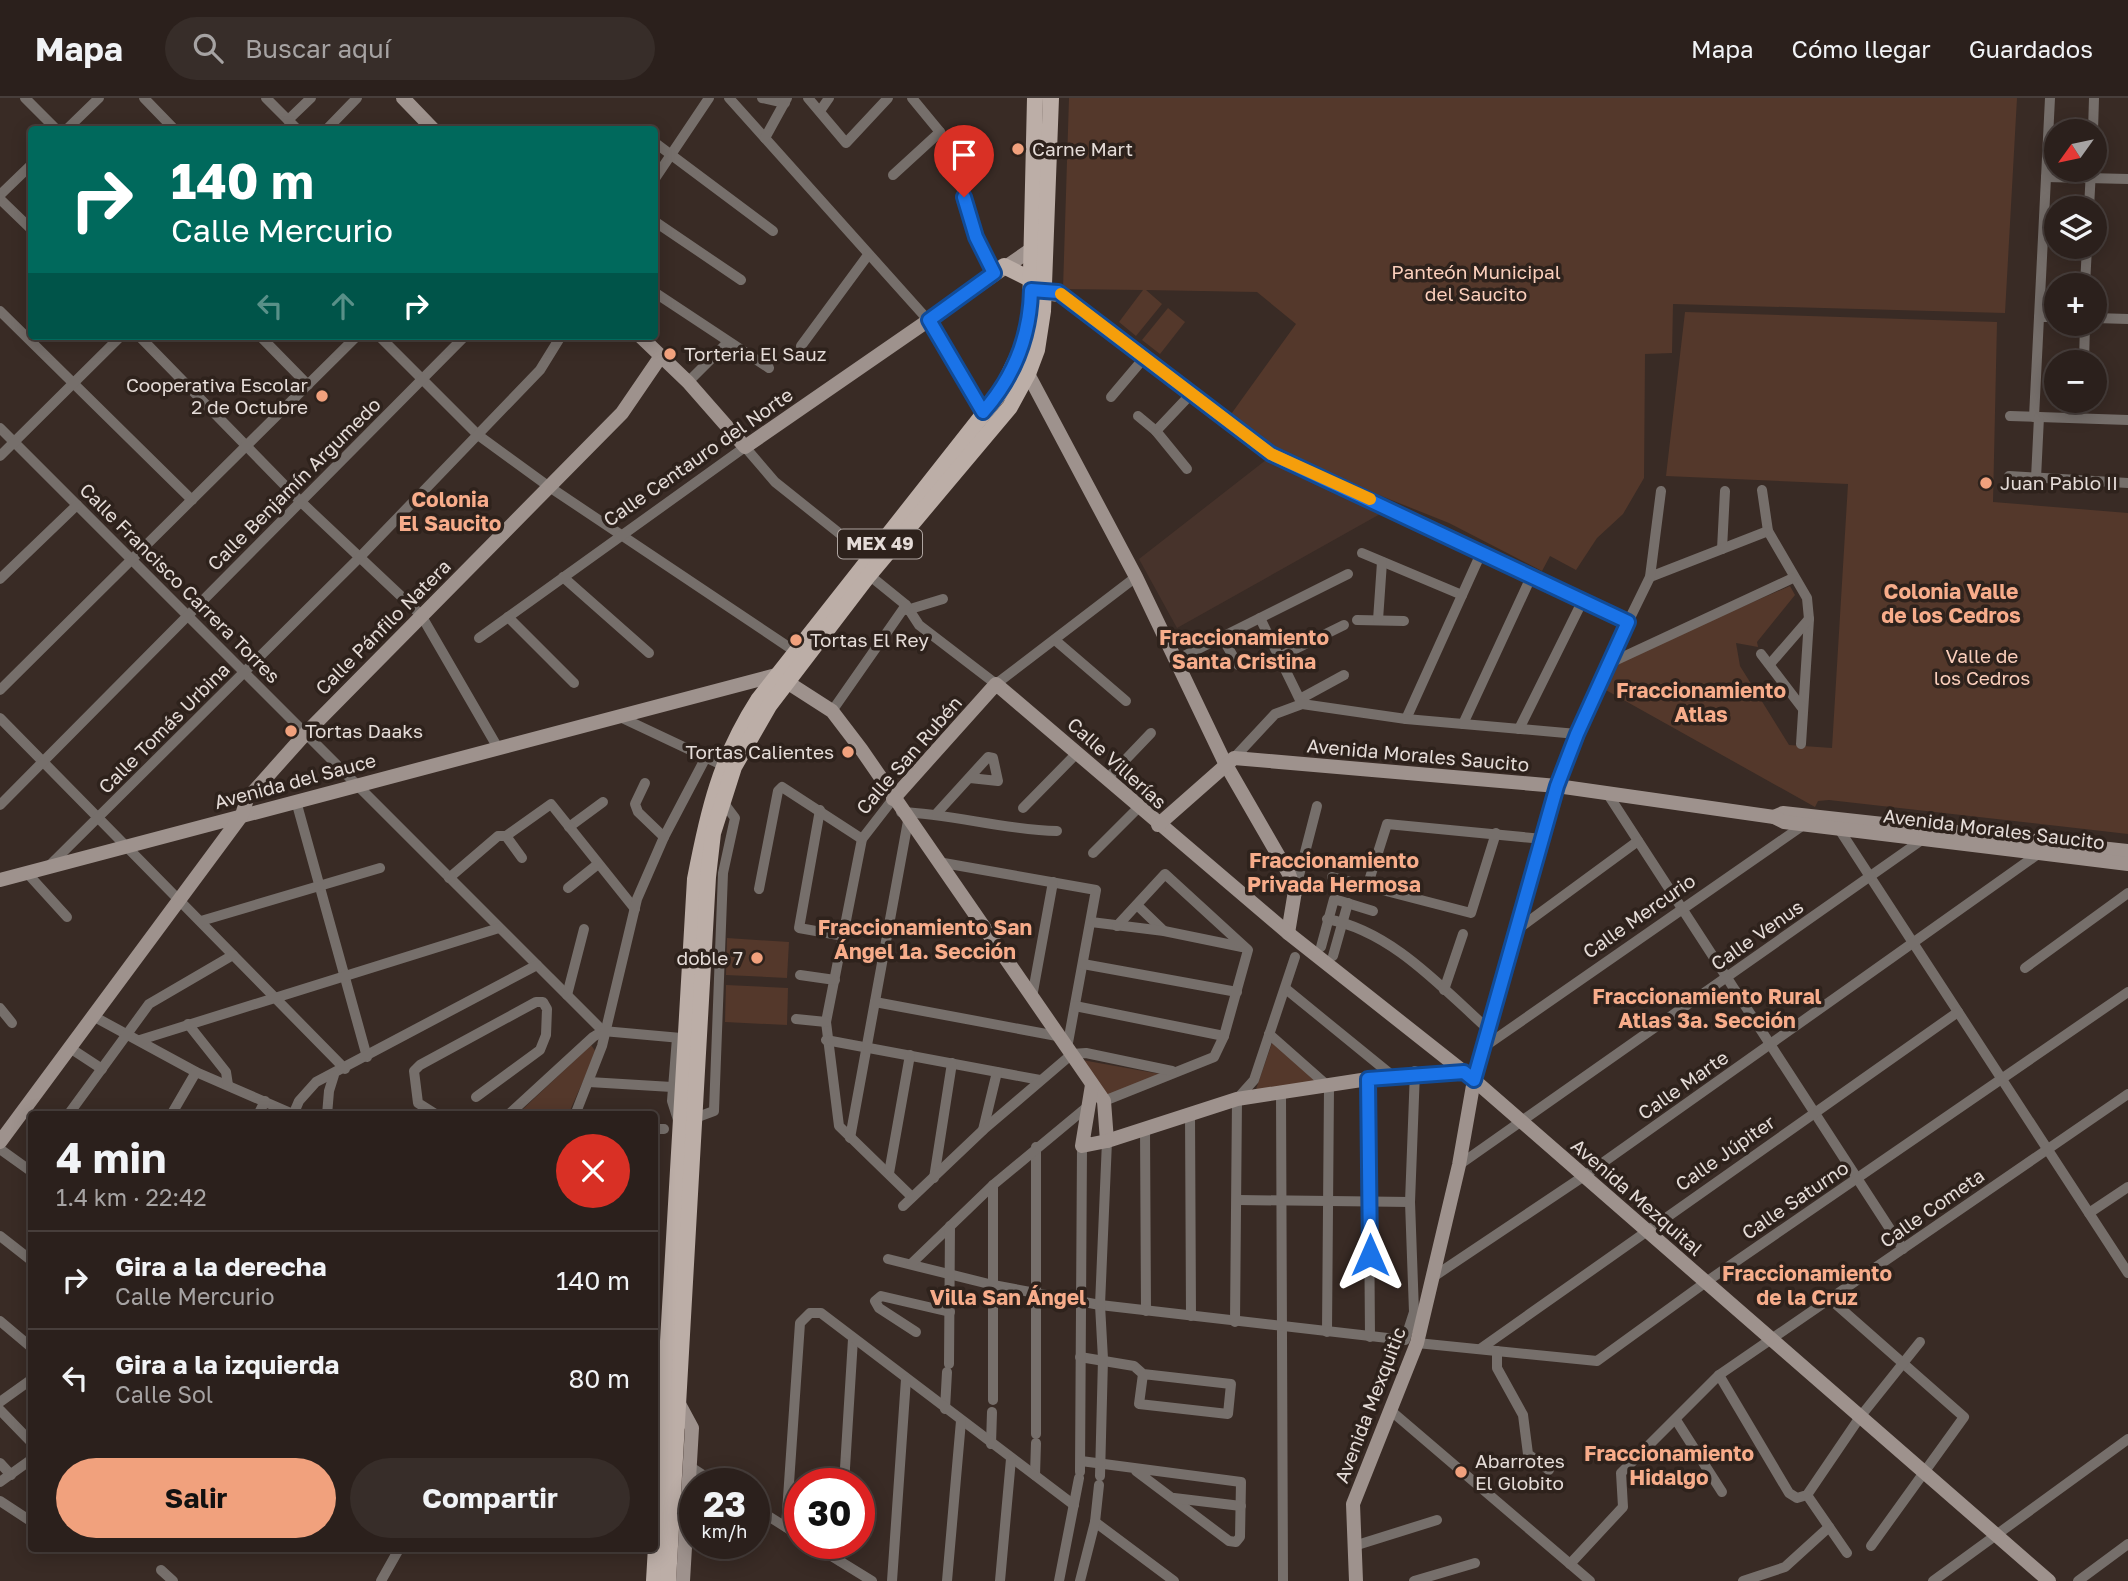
<!DOCTYPE html>
<html lang="es">
<meta charset="utf-8">
<style>
:root{--surface:#2b201c;--page:#372d29;--text:#f1f3f6;--muted:#a6a3a3;--line:#473e3b;--accent:#f1a17d}
body{margin:0;font-family:"Golos Text",sans-serif;background:var(--page);color:var(--text);height:100vh;display:flex;flex-direction:column;font-size:26px;white-space:nowrap}
*{box-sizing:border-box;margin:0}
p{font-size:23px;color:var(--muted)}
.icon{flex:none;width:38px;height:38px;fill:none;stroke:currentColor;stroke-width:2;stroke-linecap:round;stroke-linejoin:round}
.map{position:relative;flex:1;overflow:hidden}
.side{position:absolute;left:28px;top:1013px;width:630px;height:441px;display:flex;flex-direction:column;background:var(--surface);border-radius:7px;box-shadow:0 4px 18px #0003,0 0 0 2px var(--line)}
.side>*{flex:none}
.guide{position:absolute;left:28px;top:28px;width:630px;height:214px;border-radius:7px;box-shadow:0 4px 18px #0003,0 0 0 2px var(--line);background:#00695c;color:#fff;overflow:hidden}
.needle{width:46px;rotate:237deg}
.tools{position:absolute;left:2044px;top:21px;display:grid;gap:14px}
.tools a{display:grid;place-items:center;width:63px;height:63px;border-radius:50%;background:var(--surface);box-shadow:0 4px 18px #0003,0 0 0 2px var(--line);font-size:35px}
.speed{position:absolute;left:679px;top:1370px;display:flex;gap:14px;font-size:35px;font-weight:700;text-align:center}
.speed>*{display:grid;place-content:center;width:91px;height:91px;border-radius:50%;background:var(--surface);box-shadow:0 4px 18px #0003,0 0 0 2px var(--line);line-height:1}
.speed small{font-size:18px;font-weight:400}
.speed .limit{border:10px solid #d22;background:#fff;color:#111}
.pin{position:absolute;display:grid;place-items:center;width:60px;height:60px;color:#fff;margin:-72px -30px;border-radius:50% 50% 50% 0;rotate:-45deg;box-shadow:0 0 7px #0007}
.pin .icon{rotate:45deg}
.me{position:absolute;width:77px;margin:-38px;rotate:0deg;stroke-linejoin:round;filter:drop-shadow(0 0 5px #0008)}
.turn{display:flex;align-items:center;gap:24px;height:147px;padding:0 28px;font-size:32px}
.turn .icon{width:91px;height:91px;stroke-width:2.5}
.turn b{display:block;font-size:49px;line-height:60px}
.lanes{display:flex;align-items:center;height:66px;padding:0 28px;background:#0003;justify-content:center;gap:35px;direction:ltr}
.lanes .off{opacity:.35}
.round{display:grid;place-items:center;flex:none;width:74px;height:74px;border-radius:37px;background:var(--page)}
.headline{display:flex;align-items:center;justify-content:space-between;height:119px;padding:0 28px}
h1{font-size:42px;font-weight:700;line-height:52px}
.primary-button{display:flex;gap:14px;margin-top:auto;padding:14px 28px}
.primary-button a{flex:1;height:80px;border-radius:42px;background:var(--accent);color:#111;font-size:28px;font-weight:700;line-height:80px;text-align:center}
.primary-button a+a{background:var(--page);color:var(--text)}
ul{padding:0;list-style:none}
li{display:flex;align-items:center;gap:21px;height:98px;padding:0 28px;border-top:2px solid var(--line)}
li div{flex:1}
li b{display:block;font-size:26px}
li em{font-style:normal}
header{display:flex;align-items:center;gap:42px;box-sizing:border-box;height:98px;padding:0 35px;background:var(--surface);border-bottom:2px solid var(--line)}
header strong{font-size:33px}
nav{display:flex;gap:38px;margin-inline-start:auto;font-size:24px}
.search{width:490px;height:63px;background:var(--page);display:flex;align-items:center;gap:18px;box-sizing:border-box;padding:0 24px;border-radius:38px;color:var(--muted);font-size:26px}
.map>svg:first-child{display:block}
</style>
<header>
<strong>Mapa</strong>
<div class="search"><svg class="icon" aria-label="search" viewBox="0 0 24 24"><circle cx="10" cy="10" r="6"/><path d="M15 15l6 6"/></svg>Buscar aquí</div>
<nav><a>Mapa</a><a>Cómo llegar</a><a>Guardados</a></nav>
</header>
<div class="map">
<svg width="2128" height="1483" viewBox="0 0 2128 1483">
<rect width="100%" height="100%" fill="#392b25"/>
<path fill="#47332b" d="M1271 358 1389 411 1177 530 1139 461Z"/>
<g fill="#54382b">
<path d="M1069 0H2017L2005 215 1673 206 1672 255 1645 256 1644 380 1623 416 1597 440 1576 472 1550 458 1542 473 1449 425 1281 358 1229 319 1296 226 1257 194 1146 192 1162 206 1136 238 1119 224 1143 192 1063 191Z"/>
<path d="M1168 210 1185 224 1160 256 1142 242Z"/>
<path d="M1685 214 1997 224 1993 404 2128 415V736L1829 702 1818 703 1815 709 1604 591 1617 563 1790 488 1795 497 1757 544 1758 549 1736 545 1740 568 1789 647 1832 650 1848 386 1666 378Z"/>
<path d="M727 840 789 844 787 880 726 877Z"/>
<path d="M726 887 788 890 787 927 725 924Z"/>
<path d="M1273 942 1325 988 1254 997Z"/>
<path d="M591 947 596 954 568 1017H536L523 1011Z"/>
<path d="M1082 962 1160 976 1106 1000Z"/>
</g>
<g fill="none" stroke-linecap="round" stroke-linejoin="round">
<g stroke="#766f6b" stroke-width="10">
<path d="M25 0 57 32"/>
<path d="M144 0 175 32"/>
<path d="M266 0 298 32"/>
<path d="M729 0 928 222 983 314"/>
<path d="M762 0 785 5"/>
<path d="M808 0 846 45 888 0"/>
<path d="M912 0 940 34 951 58 977 139 994 175"/>
<path d="M820 13 829 0"/>
<path d="M288 22 311 0"/>
<path d="M636 31 637 32"/>
<path d="M66 32 99 0"/>
<path d="M326 32 357 0"/>
<path d="M2093 33 2094 0"/>
<path d="M765 40 787 0"/>
<path d="M654 44 773 133"/>
<path d="M893 77 940 34"/>
<path d="M2046 79 2128 81"/>
<path d="M654 82 709 0"/>
<path d="M0 97 32 66"/>
<path d="M0 101 32 132"/>
<path d="M2089 110 2091 72"/>
<path d="M654 123 741 182"/>
<path d="M2085 187 2087 149"/>
<path d="M654 194 769 270"/>
<path d="M0 213 192 402"/>
<path d="M2039 219H2056"/>
<path d="M2095 220 2128 221"/>
<path d="M139 238 300 403 421 517 498 650"/>
<path d="M260 238 308 287"/>
<path d="M379 238 478 337 548 388 796 554"/>
<path d="M801 248 868 157"/>
<path d="M2084 264 2085 226"/>
<path d="M688 284 728 244"/>
<path d="M1111 299 1144 260"/>
<path d="M1138 318 1156 333 1187 371"/>
<path d="M2010 318 2128 322"/>
<path d="M2034 319 2050 0"/>
<path d="M0 330 603 933"/>
<path d="M1156 333 1191 296"/>
<path d="M0 358 121 238"/>
<path d="M2009 378 2128 385"/>
<path d="M2036 380 2039 319"/>
<path d="M1762 392 1768 433 1807 500 1809 521 1801 646"/>
<path d="M1722 451 1725 393"/>
<path d="M1362 455 1462 497"/>
<path d="M869 477 906 507 919 527 996 586 1136 479"/>
<path d="M563 479 649 555"/>
<path d="M1650 479 1768 433"/>
<path d="M0 481 77 407"/>
<path d="M907 512 943 501"/>
<path d="M508 519 574 585"/>
<path d="M1260 520 1302 606"/>
<path d="M1357 522 1404 523"/>
<path d="M1378 522 1382 464"/>
<path d="M1628 524 1650 479 1661 393"/>
<path d="M1222 539 1238 567"/>
<path d="M479 540 745 349 775 384 869 459"/>
<path d="M1055 542 1126 603"/>
<path d="M1761 556 1803 611"/>
<path d="M1279 559 1344 527"/>
<path d="M1178 561 1348 476"/>
<path d="M1610 565 1793 480"/>
<path d="M1770 566 1809 521"/>
<path d="M0 592 357 238"/>
<path d="M1300 601 1344 577"/>
<path d="M832 613 906 507"/>
<path d="M618 618 722 667"/>
<path d="M0 620 345 971"/>
<path d="M1406 621 1482 453"/>
<path d="M1463 626 1532 477"/>
<path d="M1519 631 1583 502"/>
<path d="M1234 660 1275 616 1302 606 1406 621 1577 636"/>
<path d="M1108 680 1151 635"/>
<path d="M645 685 635 706 638 714 664 739"/>
<path d="M1609 698 1903 1151"/>
<path d="M893 701 862 741 826 924 839 1028 912 1099"/>
<path d="M296 703 367 959"/>
<path d="M0 707 465 238"/>
<path d="M1023 710 1078 654"/>
<path d="M820 712 799 830 844 838"/>
<path d="M901 714C953 716 1004 732 1057 733"/>
<path d="M937 715 988 659 993 660 998 683 970 680"/>
<path d="M569 729 603 704"/>
<path d="M1839 731 2128 1175"/>
<path d="M506 738 522 760"/>
<path d="M1093 755 1139 709"/>
<path d="M938 764 1096 792 1067 950"/>
<path d="M50 767 359 460 540 272 561 238"/>
<path d="M27 775 67 819"/>
<path d="M1332 779 1471 815 1496 735"/>
<path d="M449 780 498 738H506L551 706 635 811"/>
<path d="M1367 789 1387 726 1543 741"/>
<path d="M568 790 598 766"/>
<path d="M759 791 778 693 782 689 862 741"/>
<path d="M1295 793 1317 708"/>
<path d="M1138 808 1164 833"/>
<path d="M1327 821C1392 833 1442 890 1489 932"/>
<path d="M201 823 380 770"/>
<path d="M1091 824 1164 833 1242 849"/>
<path d="M1518 831 1638 743"/>
<path d="M1321 849 1334 801 1373 813"/>
<path d="M1333 858 1348 805"/>
<path d="M1083 866 1237 894"/>
<path d="M2025 870 2128 795"/>
<path d="M800 877 835 882"/>
<path d="M1286 891 1394 979"/>
<path d="M1444 892 1463 836"/>
<path d="M567 897 584 831"/>
<path d="M1032 899 1053 784"/>
<path d="M875 904 1057 938"/>
<path d="M1075 908 1224 938"/>
<path d="M0 910 12 925"/>
<path d="M93 918 196 974 293 1016"/>
<path d="M796 921 826 924"/>
<path d="M188 926 226 974 228 987"/>
<path d="M603 933 681 940"/>
<path d="M1269 936 1329 989 1327 1234"/>
<path d="M677 940 672 1003 679 1025"/>
<path d="M140 942 499 830"/>
<path d="M826 942 1040 982"/>
<path d="M1484 949 1805 726"/>
<path d="M70 950 102 971"/>
<path d="M1368 981 1370 1239"/>
<path d="M589 984 672 989"/>
<path d="M1281 996 1283 1483"/>
<path d="M1104 1003 1214 959 1224 938 1248 852 1165 776 1117 828"/>
<path d="M1190 1016 1191 1218"/>
<path d="M68 1017 149 906 233 857"/>
<path d="M171 1017 196 974"/>
<path d="M258 1017 265 1003"/>
<path d="M293 1017 299 1003 316 984 537 867"/>
<path d="M327 1017 329 993 334 977"/>
<path d="M437 1017 418 1005 414 973 420 967 536 904H543L547 911 546 937 540 952 476 999"/>
<path d="M508 1017 593 939 603 933"/>
<path d="M575 1017 602 948 637 801 664 739 706 659"/>
<path d="M695 1020 714 1013 723 775 735 720 723 704"/>
<path d="M1145 1030 1146 1213"/>
<path d="M654 1031H664"/>
<path d="M983 1032 997 974"/>
<path d="M850 1040 908 723"/>
<path d="M1036 1049V1336"/>
<path d="M0 1051 32 1074"/>
<path d="M1459 1067 1926 739"/>
<path d="M889 1075 910 957"/>
<path d="M934 1080 952 965"/>
<path d="M1239 1102 1410 1104"/>
<path d="M903 1108 983 1032 1072 956 1086 955 1172 973"/>
<path d="M2089 1115 2128 1089"/>
<path d="M0 1138 32 1163"/>
<path d="M888 1161 993 1187 1100 1207 1405 1242 1414 1214 1410 1104 1415 973"/>
<path d="M911 1166 993 1087 1087 1009"/>
<path d="M1433 1179 1584 1078 2041 754"/>
<path d="M1830 1201 1964 1319 1871 1448"/>
<path d="M0 1223 32 1250"/>
<path d="M1235 1224 1237 1001 1254 982 1295 859"/>
<path d="M916 1234 879 1210 875 1203 881 1198 950 1214"/>
<path d="M1417 1245 1597 1263 1706 1184 2128 894"/>
<path d="M1480 1251 1958 914"/>
<path d="M1497 1253V1270L1523 1317 1528 1356 1549 1372"/>
<path d="M1080 1259 1134 1268 1143 1276 1231 1286 1228 1316 1139 1306 1143 1276"/>
<path d="M949 1266 950 1128"/>
<path d="M1719 1277 1789 1395 1797 1400 1807 1397 1860 1319 1920 1244"/>
<path d="M993 1302V1087"/>
<path d="M0 1304 32 1281"/>
<path d="M945 1311 947 1274"/>
<path d="M0 1312 32 1345"/>
<path d="M1390 1312 1590 1483"/>
<path d="M1676 1322 1722 1394"/>
<path d="M991 1346 992 1314"/>
<path d="M1081 1363 1241 1384 1240 1439 1236 1444 1229 1443 1136 1373"/>
<path d="M0 1365 11 1377"/>
<path d="M689 1368 717 1386"/>
<path d="M1080 1374 1082 1048"/>
<path d="M1035 1377 1036 1345"/>
<path d="M1100 1378 1103 1261 1100 1207 1107 1043"/>
<path d="M0 1384 32 1361"/>
<path d="M844 1386 853 1241"/>
<path d="M1807 1397 1847 1455"/>
<path d="M1174 1400 1241 1408"/>
<path d="M0 1403 32 1424"/>
<path d="M754 1409 800 1438"/>
<path d="M1095 1424 1174 1483"/>
<path d="M786 1429 800 1225 810 1215H821L1074 1407"/>
<path d="M812 1446 872 1483"/>
<path d="M1354 1448 1437 1422"/>
<path d="M840 1463 841 1446"/>
<path d="M1570 1466 1623 1409 1621 1375 1719 1277 2128 996"/>
<path d="M161 1472 173 1483"/>
<path d="M381 1483 399 1451"/>
<path d="M892 1483 906 1281"/>
<path d="M947 1483 961 1323"/>
<path d="M1000 1483 1011 1361"/>
<path d="M1059 1483 1079 1380"/>
<path d="M1080 1483 1095 1424 1099 1387"/>
<path d="M1414 1483 1475 1465"/>
<path d="M1743 1483 1785 1469 1829 1429"/>
<path d="M1933 1483 2128 1341"/>
<path d="M2078 1483 2128 1446"/>
</g>
<g stroke="#9e928d" stroke-width="14">
<path d="M403 0 434 32"/>
<path d="M1035 193 1064 198 1271 356 1628 524 1577 636 1557 688 1474 982 1459 1067 1417 1245 1353 1406 1356 1483"/>
<path d="M640 238 688 284 745 349 1039 146"/>
<path d="M1027 266 1028 276 1136 479 1225 665 1289 776 1295 793 1288 835"/>
<path d="M893 701 996 586 1288 835 1474 982 2049 1483"/>
<path d="M1774 719 1783 715 2128 753"/>
<path d="M1158 727 1234 660 1557 688 1774 719 1784 724 2128 766"/>
<path d="M0 782 776 577 832 613 861 651 1104 1003 1107 1043"/>
<path d="M1092 987 1082 1048 1107 1043 1237 1001 1368 981 1464 974"/>
<path d="M0 1044 242 717 247 701 306 635 622 315 661 258"/>
<path d="M678 1304 692 1330 683 1483"/>
</g>
<g stroke="#bcaea7" stroke-width="16">
<path d="M1004 168 1030 181"/>
<path d="M654 1483 695 781C708 713 720 661 758 602L1000 295 1021 251 1030 217 1035 0"/>
<path d="M668 1483 708 779 713 735 734 669 769 608 869 477 1010 309 1028 276 1037 252 1043 213 1051 0"/>
</g>
</g>
<g fill="none" stroke-linecap="round" stroke-linejoin="round">
<g stroke="#114b97" stroke-width="18">
<path id="route" d="M964 99 976 139 994 175 929 222 983 314C1014 279 1030 239 1031 192L1058 194 1271 356 1628 524 1577 636 1557 688 1474 982 1464 974 1368 981 1370 1157"/>
</g>
<use href="#route" stroke="#1a73e8" stroke-width="12"/>
<path stroke="#f59e0b" stroke-width="12" d="M1061 196 1271 356 1370 401"/>
</g>
<g fill="#f1a17d" stroke="#2e221c" stroke-width="2.5">
<circle cx="1018" cy="51" r="7"/>
<circle cx="670" cy="256" r="7"/>
<circle cx="322" cy="298" r="7"/>
<circle cx="1986" cy="385" r="7"/>
<circle cx="796" cy="542" r="7"/>
<circle cx="291" cy="633" r="7"/>
<circle cx="848" cy="654" r="7"/>
<circle cx="757" cy="860" r="7"/>
<circle cx="1461" cy="1374" r="7"/>
</g>
<g text-anchor="middle" stroke-width="7" stroke-linejoin="round" paint-order="stroke">
<rect fill="#2e221c" stroke="#aea4a0" stroke-width="2" x="838" y="431.5" width="84" height="29" rx="5"/>
<g font-size="18" font-weight="bold" fill="#e5dcd8">
<text x="880" y="452">MEX 49</text>
</g>
<g font-size="19" fill="#e5dcd8" stroke="#2e221c" text-anchor="start">
<text x="1032" y="58">Carne Mart</text>
<text x="684" y="263">Torteria El Sauz</text>
<text x="308" y="294" text-anchor="end">Cooperativa Escolar<tspan x="308" dy="22">2 de Octubre</tspan></text>
<text x="2000" y="392">Juan Pablo II</text>
<text x="810" y="549">Tortas El Rey</text>
<text x="305" y="640">Tortas Daaks</text>
<text x="834" y="661" text-anchor="end">Tortas Calientes</text>
<text x="743" y="867" text-anchor="end">doble 7</text>
<text x="1475" y="1370">Abarrotes<tspan x="1475" dy="22">El Globito</tspan></text>
</g>
<g font-size="19" fill="#fbcfbc" stroke="#2e221c">
<text x="1476" y="181">Panteón Municipal<tspan x="1476" dy="22">del Saucito</tspan></text>
<text x="1982" y="565">Valle de<tspan x="1982" dy="22">los Cedros</tspan></text>
</g>
<g font-size="19" fill="#e5dcd8" stroke="#2e221c">
<text transform="translate(698 359) rotate(-35)" y="7">Calle Centauro del Norte</text>
<text transform="translate(294 386) rotate(-45)" y="7">Calle Benjamín Argumedo</text>
<text transform="translate(180 485) rotate(45)" y="7">Calle Francisco Carrera Torres</text>
<text transform="translate(383 529) rotate(-45)" y="7">Calle Pánfilo Natera</text>
<text transform="translate(164 630) rotate(-45)" y="7">Calle Tomás Urbina</text>
<text transform="translate(909 657) rotate(-49)" y="7">Calle San Rubén</text>
<text transform="translate(1418 657) rotate(5)" y="7">Avenida Morales Saucito</text>
<text transform="translate(1117 665) rotate(42)" y="7">Calle Villerías</text>
<text transform="translate(295 683) rotate(-15)" y="7">Avenida del Sauce</text>
<text transform="translate(1994 731) rotate(7)" y="7">Avenida Morales Saucito</text>
<text transform="translate(1639 818) rotate(-35)" y="7">Calle Mercurio</text>
<text transform="translate(1757 837) rotate(-35)" y="7">Calle Venus</text>
<text transform="translate(1683 987) rotate(-35)" y="7">Calle Marte</text>
<text transform="translate(1725 1055) rotate(-35)" y="7">Calle Júpiter</text>
<text transform="translate(1637 1099) rotate(41)" y="7">Avenida Mezquital</text>
<text transform="translate(1795 1102) rotate(-34)" y="7">Calle Saturno</text>
<text transform="translate(1932 1110) rotate(-35)" y="7">Calle Cometa</text>
<text transform="translate(1370 1307) rotate(-69)" y="7">Avenida Mexquitic</text>
</g>
<g font-size="21" font-weight="bold" fill="#f7ac8a" stroke="#2e221c">
<text x="450" y="409">Colonia<tspan x="450" dy="24">El Saucito</tspan></text>
<text x="1951" y="501">Colonia Valle<tspan x="1951" dy="24">de los Cedros</tspan></text>
<text x="1244" y="547">Fraccionamiento<tspan x="1244" dy="24">Santa Cristina</tspan></text>
<text x="1701" y="600">Fraccionamiento<tspan x="1701" dy="24">Atlas</tspan></text>
<text x="1334" y="770">Fraccionamiento<tspan x="1334" dy="24">Privada Hermosa</tspan></text>
<text x="925" y="837">Fraccionamiento San<tspan x="925" dy="24">Ángel 1a. Sección</tspan></text>
<text x="1707" y="906">Fraccionamiento Rural<tspan x="1707" dy="24">Atlas 3a. Sección</tspan></text>
<text x="1807" y="1183">Fraccionamiento<tspan x="1807" dy="24">de la Cruz</tspan></text>
<text x="1008" y="1207">Villa San Ángel</text>
<text x="1669" y="1363">Fraccionamiento<tspan x="1669" dy="24">Hidalgo</tspan></text>
</g>
</g>
</svg>
<div class="tools">
<a><svg class="needle" viewBox="-14 -14 28 28"><path d="M0-13l5 13h-10z" fill="#e53935"/><path d="M0 13l5-13h-10z" fill="#a6a3a3"/></svg></a>
<a><svg class="icon" aria-label="layers" viewBox="0 0 24 24"><path d="M12 4l9 5-9 5-9-5zM3 14l9 5 9-5"/></svg></a>
<a>+</a>
<a>−</a>
</div>
<div class="speed"><div>23<small>km/h</small></div><div class="limit">30</div></div>
<div class="pin" style="left:964px;top:99px;background:#d93025"><svg class="icon" aria-label="arrive" viewBox="0 0 24 24"><path d="M6 21V4h12l-3 4 3 4H6"/></svg></div>
<svg class="me" style="left:1370px;top:1157px" viewBox="-20 -20 40 40"><path d="M0-17L14 15 0 8-14 15z" fill="#1a73e8" stroke="#fff" stroke-width="4"/></svg>
<div class="guide">
<div class="turn"><svg class="icon" aria-label="right" viewBox="0 0 24 24"><path d="M7 20v-9h11M14 6l5 5-5 5"/></svg><div><b>140 m</b>Calle Mercurio</div></div>
<div class="lanes"><svg class="icon off" aria-label="left" viewBox="0 0 24 24"><path d="M17 20v-9H6M10 6l-5 5 5 5"/></svg><svg class="icon off" aria-label="ahead" viewBox="0 0 24 24"><path d="M12 20V5M6 11l6-6 6 6"/></svg><svg class="icon" aria-label="right" viewBox="0 0 24 24"><path d="M7 20v-9h11M14 6l5 5-5 5"/></svg></div>
</div>
<section class="side">
<div class="headline"><div><h1>4 min</h1><p>1.4 km · 22:42</p></div><a class="round" style="background:#d93025;color:#fff"><svg class="icon" aria-label="close" viewBox="0 0 24 24"><path d="M6 6l12 12M18 6L6 18"/></svg></a></div>
<ul>
<li><svg class="icon" aria-label="right" viewBox="0 0 24 24"><path d="M7 20v-9h11M14 6l5 5-5 5"/></svg><div><b>Gira a la derecha</b><p>Calle Mercurio</p></div><em>140 m</em></li>
<li><svg class="icon" aria-label="left" viewBox="0 0 24 24"><path d="M17 20v-9H6M10 6l-5 5 5 5"/></svg><div><b>Gira a la izquierda</b><p>Calle Sol</p></div><em>80 m</em></li>
</ul>
<div class="primary-button"><a>Salir</a><a>Compartir</a></div>
</section>
</div>
